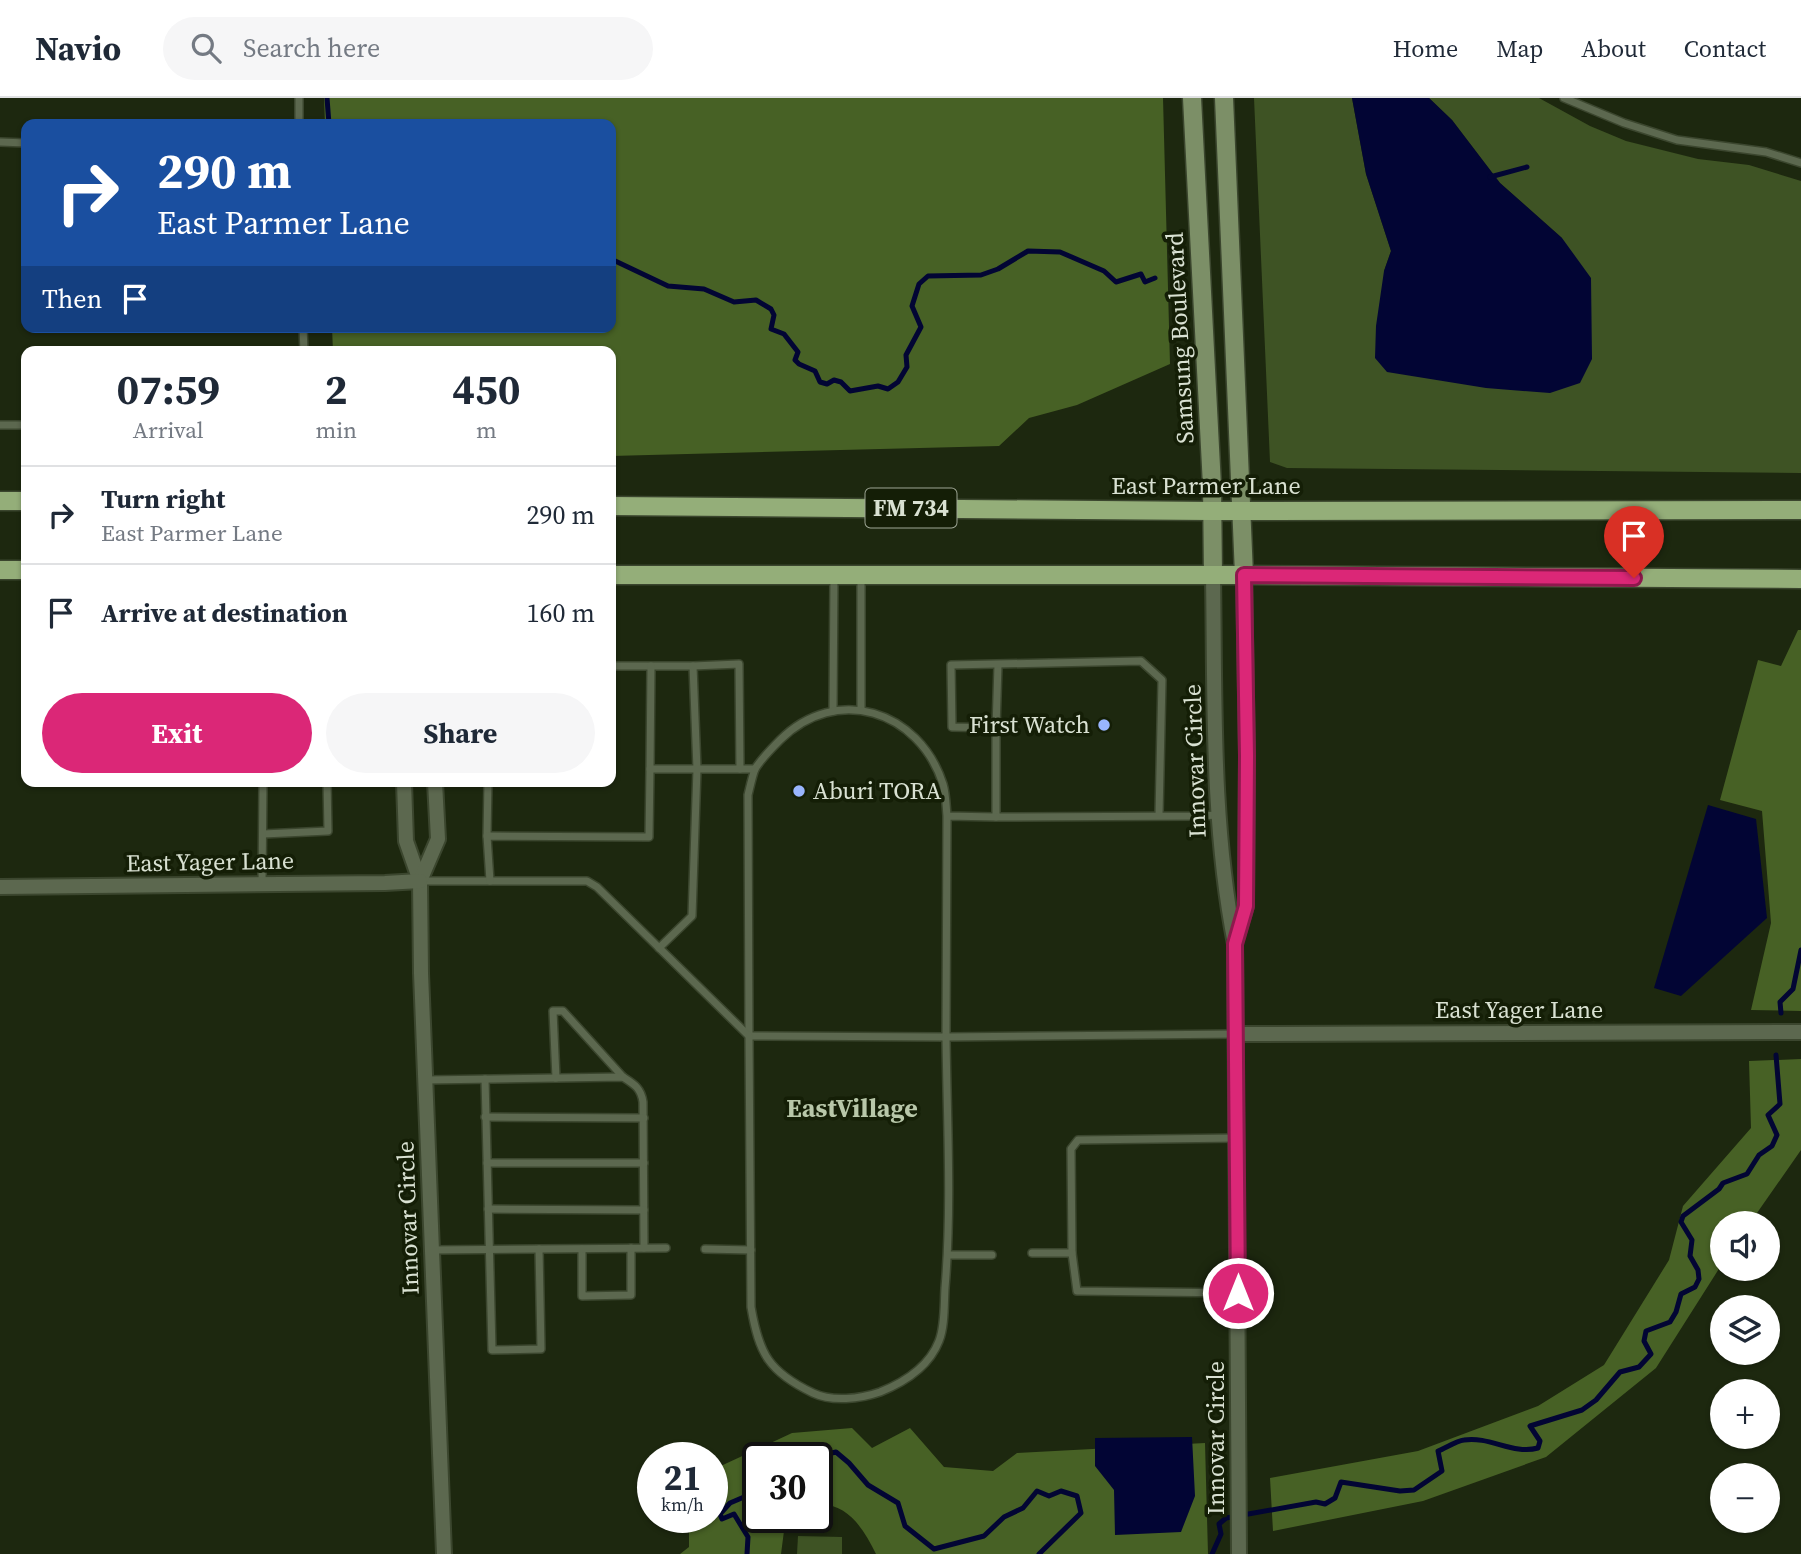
<!DOCTYPE html>
<meta charset="utf-8">
<style>
:root{--surface:#fff;--page:#f6f6f7;--text:#1f2937;--muted:#747a83;--line:#e0e1e3;--accent:#db2777}
body{margin:0;font-family:"Source Serif 4",serif;background:var(--page);color:var(--text);height:100vh;display:flex;flex-direction:column;font-size:26px;white-space:nowrap}
*{box-sizing:border-box;margin:0}
p{font-size:23px;color:var(--muted)}
.icon{flex:none;width:38px;height:38px;fill:none;stroke:currentColor;stroke-width:2;stroke-linecap:round;stroke-linejoin:round}
.map{position:relative;flex:1;overflow:hidden}
.side{position:absolute;left:21px;top:248px;width:595px;height:441px;display:flex;flex-direction:column;background:var(--surface);border-radius:14px;box-shadow:0 2px 5px #0004}
.side>*{flex:none}
.hud{position:absolute;left:21px;top:21px;width:595px;height:214px;border-radius:14px;box-shadow:0 2px 5px #0004;background:#1a4fa0;color:#fff;overflow:hidden}
.tools{position:absolute;left:1710px;top:1113px;display:grid;gap:14px}
.tools a{display:grid;place-items:center;width:70px;height:70px;border-radius:50%;background:var(--surface);box-shadow:0 2px 5px #0004;font-size:35px}
.speed{position:absolute;left:637px;top:1344px;display:flex;gap:14px;font-size:35px;font-weight:700;text-align:center}
.speed>*{display:grid;place-content:center;width:91px;height:91px;border-radius:50%;background:var(--surface);box-shadow:0 2px 5px #0004;line-height:1}
.speed small{font-size:18px;font-weight:400}
.speed .limit{border:4px solid #111;border-radius:10px;background:#fff;color:#111}
.pin{position:absolute;display:grid;place-items:center;width:60px;height:60px;color:#fff;margin:-72px -30px;border-radius:50% 50% 50% 0;rotate:-45deg;box-shadow:0 0 7px #0007}
.pin .icon{rotate:45deg}
.me{position:absolute;width:77px;margin:-38px;rotate:0deg;stroke-linejoin:round;filter:drop-shadow(0 0 5px #0008)}
.turn{display:flex;align-items:center;gap:24px;height:147px;padding:0 21px;font-size:32px}
.turn .icon{width:91px;height:91px;stroke-width:2.5}
.turn b{display:block;font-size:49px;line-height:60px}
.then{display:flex;align-items:center;height:66px;padding:0 21px;background:#0003;gap:14px;font-size:26px}
.eta{display:flex;justify-content:space-evenly;align-items:center;height:119px;text-align:center}
.eta b{font-size:42px;font-weight:700;line-height:49px}
.button{display:flex;gap:14px;margin-top:auto;padding:14px 21px}
.button a{flex:1;height:80px;border-radius:42px;background:var(--accent);color:#fff;font-size:28px;font-weight:700;line-height:80px;text-align:center}
.button a+a{background:var(--page);color:var(--text)}
ul{padding:0;list-style:none}
li{display:flex;align-items:center;gap:21px;height:98px;padding:0 21px;border-top:2px solid var(--line)}
li div{flex:1}
li b{display:block;font-size:26px}
li em{font-style:normal}
header{display:flex;align-items:center;gap:42px;box-sizing:border-box;height:98px;padding:0 35px;background:var(--surface);border-bottom:2px solid var(--line)}
header strong{font-size:33px}
nav{display:flex;gap:38px;margin-inline-start:auto;font-size:24px}
.search{width:490px;height:63px;background:var(--page);display:flex;align-items:center;gap:18px;box-sizing:border-box;padding:0 24px;border-radius:38px;color:var(--muted);font-size:26px}
.map>svg:first-child{display:block}
</style>
<header>
<strong>Navio</strong>
<div class="search"><svg class="icon" aria-label="search" viewBox="0 0 24 24"><circle cx="10" cy="10" r="6"/><path d="M15 15l6 6"/></svg>Search here</div>
<nav><a>Home</a><a>Map</a><a>About</a><a>Contact</a></nav>
</header>
<div class="map">
<svg width="1801" height="1456" viewBox="0 0 1801 1456">
<rect width="100%" height="100%" fill="#1d280f"/>
<g fill="#3e5324">
<path d="M1254 0H1352L1366 76 1391 153 1384 173 1562 140 1500 85 1452 22 1429 0H1539L1590 28 1626 43 1698 61 1749 67 1801 83V375L1287 370 1270 364Z"/>
<path d="M798 1438 842 1439V1456H797Z"/>
</g>
<g fill="#476125">
<path d="M324 0H1163L1170 266 1077 307 1029 320 999 348 611 358V254H333L332 229H611V26H325Z"/>
<path d="M1798 532H1801V913L1751 912 1771 825 1762 713 1720 702 1758 562 1781 568Z"/>
<path d="M1801 961V1052L1750 1125H1722V1166L1656 1270 1546 1359 1423 1403 1273 1433 1270 1380 1418 1353 1538 1308 1604 1267 1669 1162 1683 1108 1751 1030 1749 963Z"/>
<path d="M852 1330 872 1350 910 1330 944 1369 993 1373 1017 1355 1205 1345 1208 1456H876C864 1432 848 1404 817 1407V1360H758V1419H792L784 1433 781 1456H680L689 1449V1419H712V1372L792 1335Z"/>
</g>
<g fill="#020534">
<path d="M1352 0H1429L1452 22 1500 85 1562 140 1591 180 1592 261 1580 285 1550 295 1486 290 1387 274 1375 260 1376 228 1384 173 1391 153 1366 76Z"/>
<path d="M1708 707 1756 721 1767 820 1681 898 1654 890Z"/>
<path d="M1192 1339 1195 1398 1181 1434 1115 1437 1114 1392 1095 1368V1340Z"/>
</g>
<g fill="none" stroke-linecap="round" stroke-linejoin="round">
<g stroke="#020534" stroke-width="5">
<path d="M327 0 329 26"/>
<path d="M1490 79 1527 69"/>
<path d="M611 161 668 188 704 191 734 204 756 202 771 211 774 217 771 231 784 236 798 254 795 262 799 266 815 273 820 284 827 286 834 282 841 284 850 293 878 288 888 291 898 284 907 269 906 257 921 229 912 208 919 186 928 178 981 177 998 171 1028 153 1060 154 1104 173 1116 184 1141 176 1145 184 1155 180"/>
<path d="M1781 915 1780 904 1793 891 1801 852"/>
<path d="M817 1363 823 1357 836 1354 849 1365 868 1387 898 1405 905 1428 934 1451 984 1438 1004 1419 1023 1410 1037 1393 1049 1398 1061 1393 1077 1398 1081 1415 1039 1456"/>
<path d="M747 1456 748 1439 734 1416 722 1421 720 1416 730 1405 758 1393"/>
<path d="M1212 1456 1221 1436 1219 1426 1226 1420 1316 1404 1325 1406 1335 1400 1341 1384 1400 1393 1414 1392 1442 1373 1438 1353C1446 1350 1456 1343 1464 1342 1490 1338 1513 1357 1538 1350L1540 1343 1530 1328 1582 1312 1596 1302 1620 1274 1639 1269 1651 1256 1644 1243 1646 1233 1670 1224 1676 1214 1681 1196 1695 1189 1699 1181 1698 1172 1690 1158 1692 1142 1681 1124 1683 1118 1719 1091 1723 1085 1747 1076 1759 1057 1772 1048 1777 1037 1768 1017 1780 1006 1776 957"/>
</g>
<g stroke="#3b462e" stroke-width="10">
<g id="lane">
<path d="M299 0V26"/>
<path d="M1564 0 1624 25 1677 42 1766 54 1801 65"/>
<path d="M0 44 26 45"/>
<path d="M303 229 304 254"/>
<path d="M0 327H26"/>
<path d="M861 479V612"/>
<path d="M611 568H693L697 671 692 818 659 850"/>
<path d="M693 568 739 566 740 671"/>
<path d="M833 613 834 478"/>
<path d="M996 630 998 567"/>
<path d="M650 671 651 568"/>
<path d="M1159 717 1162 582 1141 563 951 567 952 629 996 630V719L1200 718 1217 717"/>
<path d="M947 718C946 707 946 696 943 686 919 612 836 586 780 642 771 651 761 661 755 671 752 679 750 689 748 697L749 938 946 939 947 718 996 719"/>
<path d="M263 736 328 733 327 684"/>
<path d="M487 738 488 684"/>
<path d="M420 783H587L597 789 749 938 751 1209C759 1256 769 1274 813 1295 832 1304 860 1301 880 1294 905 1284 929 1269 939 1243 945 1228 944 1207 945 1190 952 1107 947 1023 946 939L1237 936"/>
<path d="M490 783 487 738 649 739 650 671H755"/>
<path d="M262 786 263 684"/>
<path d="M556 980 553 913H563L623 979"/>
<path d="M485 981 492 1252 541 1251 539 1151"/>
<path d="M426 982 623 979C634 986 641 990 643 1004L644 1150"/>
<path d="M485 1019 644 1020"/>
<path d="M1237 1040 1078 1042 1071 1051 1072 1155 1077 1193 1238 1195"/>
<path d="M487 1065H644"/>
<path d="M488 1111 644 1112"/>
<path d="M582 1151V1198L631 1197V1150"/>
<path d="M705 1151 751 1152"/>
<path d="M432 1152 666 1150"/>
<path d="M1032 1155H1072"/>
<path d="M948 1157H992"/>
</g>
</g>
<g stroke="#3b462e" stroke-width="18">
<g id="street">
<path d="M1213 477C1215 601 1211 724 1235 846L1239 1456"/>
<path d="M404 684 406 743 420 783 421 875 444 1456"/>
<path d="M420 783 438 741 435 684"/>
<path d="M0 789 385 785 420 783"/>
<path d="M1236 841 1246 808 1247 658 1244 477"/>
<path d="M1237 936 1801 934"/>
</g>
</g>
<g stroke="#3b462e" stroke-width="21">
<g id="secondary">
<path d="M1192 0 1212 388 1213 477"/>
<path d="M1224 0 1244 477"/>
</g>
</g>
<g stroke="#3b462e" stroke-width="21">
<g id="primary">
<path d="M0 403H26"/>
<path d="M611 408 1211 413 1801 412"/>
<path d="M0 472H26"/>
<path d="M611 477H1244L1801 481"/>
</g>
</g>
<use href="#lane" stroke="#5c684f" stroke-width="7"/>
<use href="#street" stroke="#5c684f" stroke-width="14"/>
<use href="#secondary" stroke="#7c8f67" stroke-width="18"/>
<use href="#primary" stroke="#94ae79" stroke-width="18"/>
</g>
<g fill="none" stroke-linecap="round" stroke-linejoin="round">
<g stroke="#8e194d" stroke-width="18">
<path id="route" d="M1238 1195 1235 846 1246 808 1247 658 1244 477 1634 480"/>
</g>
<use href="#route" stroke="#db2777" stroke-width="12"/>
</g>
<g fill="#99b5fd" stroke="#141e06" stroke-width="2.5">
<circle cx="1104" cy="627" r="7"/>
<circle cx="799" cy="693" r="7"/>
</g>
<g text-anchor="middle" stroke-width="7" stroke-linejoin="round" paint-order="stroke">
<rect fill="#141e06" stroke="#9ea695" stroke-width="2" x="865.5" y="390.5" width="91" height="39" rx="5"/>
<g font-size="23" font-weight="bold" fill="#d9e1d2">
<text x="911" y="418">FM 734</text>
</g>
<g font-size="24" fill="#d9e1d2" stroke="#141e06">
<text transform="translate(1180 240) rotate(-93)" y="8">Samsung Boulevard</text>
<text x="1206" y="396">East Parmer Lane</text>
<text transform="translate(1195 663) rotate(-92)" y="8">Innovar Circle</text>
<text transform="translate(210 764) rotate(-1)" y="8">East Yager Lane</text>
<text x="1519" y="920">East Yager Lane</text>
<text transform="translate(408 1120) rotate(-92)" y="8">Innovar Circle</text>
<text transform="translate(1216 1340) rotate(-90)" y="8">Innovar Circle</text>
</g>
<g font-size="24" fill="#d9e1d2" stroke="#141e06" text-anchor="end">
<text x="1090" y="635">First Watch</text>
<text x="813" y="701" text-anchor="start">Aburi TORA</text>
</g>
<g font-size="26" font-weight="bold" fill="#b8c7a9" stroke="#141e06">
<text x="852" y="1019">EastVillage</text>
</g>
</g>
</svg>
<div class="tools">
<a><svg class="icon" aria-label="sound" viewBox="0 0 24 24"><path d="M4 9h4l5-4v14l-5-4H4zM17 9q2 3 0 6"/></svg></a>
<a><svg class="icon" aria-label="layers" viewBox="0 0 24 24"><path d="M12 4l9 5-9 5-9-5zM3 14l9 5 9-5"/></svg></a>
<a>+</a>
<a>−</a>
</div>
<div class="speed"><div>21<small>km/h</small></div><div class="limit">30</div></div>
<div class="pin" style="left:1634px;top:480px;background:#d93025"><svg class="icon" aria-label="arrive" viewBox="0 0 24 24"><path d="M6 21V4h12l-3 4 3 4H6"/></svg></div>
<svg class="me" style="left:1238px;top:1195px" viewBox="-20 -20 40 40"><circle r="17" fill="#db2777" stroke="#fff" stroke-width="3"/><path d="M0-11L8 9 0 5-8 9z" fill="#fff"/></svg>
<div class="hud">
<div class="turn"><svg class="icon" aria-label="right" viewBox="0 0 24 24"><path d="M7 20v-9h11M14 6l5 5-5 5"/></svg><div><b>290 m</b>East Parmer Lane</div></div>
<div class="then">Then<svg class="icon" aria-label="arrive" viewBox="0 0 24 24"><path d="M6 21V4h12l-3 4 3 4H6"/></svg></div>
</div>
<section class="side">
<div class="eta">
<div><b>07:59</b><p>Arrival</p></div>
<div><b>2</b><p>min</p></div>
<div><b>450</b><p>m</p></div>
</div>
<ul>
<li><svg class="icon" aria-label="right" viewBox="0 0 24 24"><path d="M7 20v-9h11M14 6l5 5-5 5"/></svg><div><b>Turn right</b><p>East Parmer Lane</p></div><em>290 m</em></li>
<li><svg class="icon" aria-label="arrive" viewBox="0 0 24 24"><path d="M6 21V4h12l-3 4 3 4H6"/></svg><div><b>Arrive at destination</b></div><em>160 m</em></li>
</ul>
<div class="button"><a>Exit</a><a>Share</a></div>
</section>
</div>
